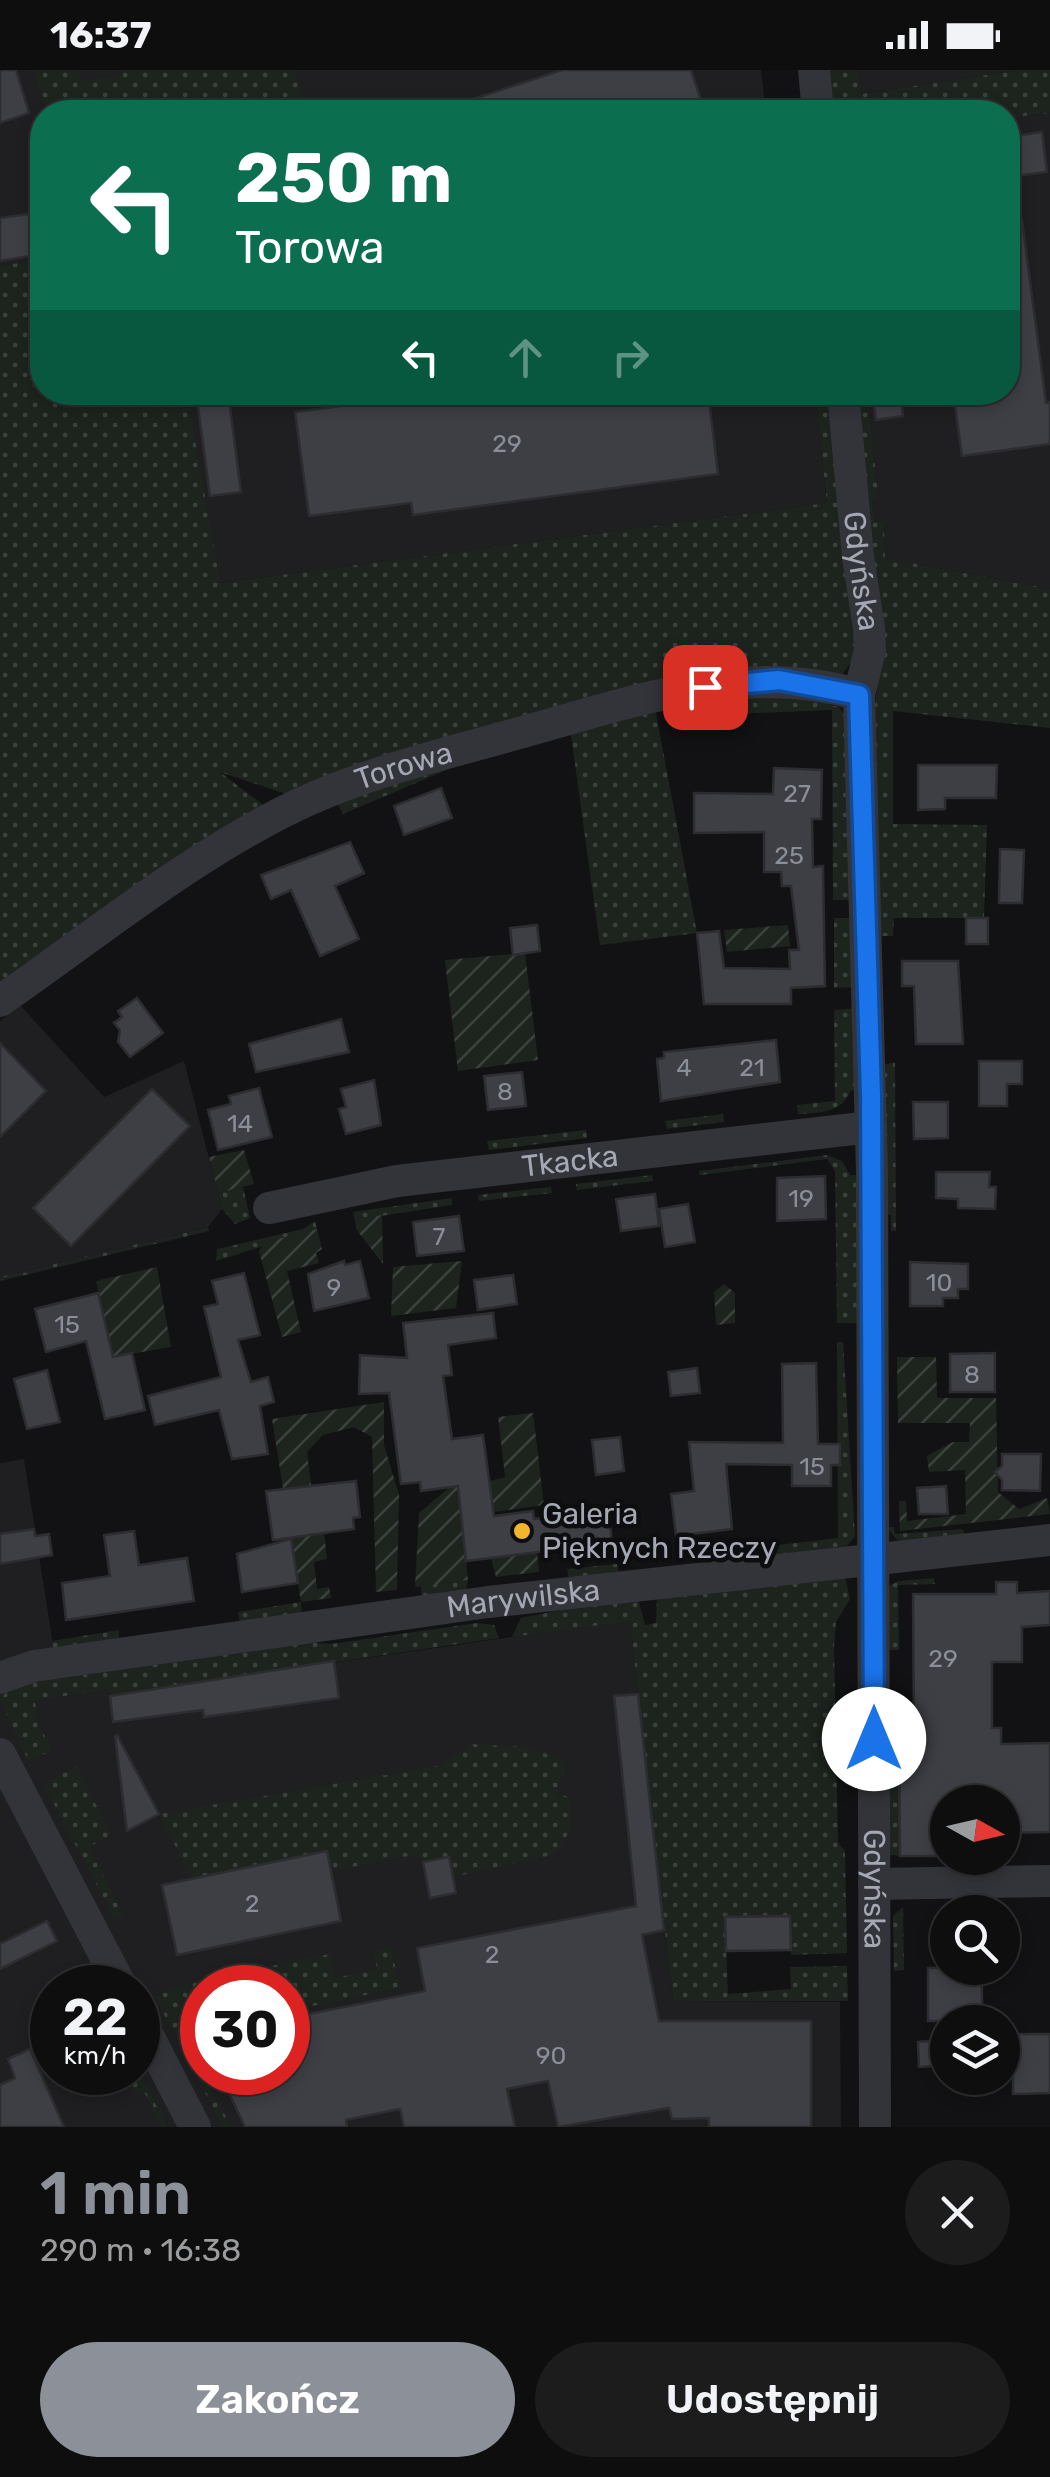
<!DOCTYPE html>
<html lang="pl">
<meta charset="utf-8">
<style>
:root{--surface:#0e0e0f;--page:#1c1c1d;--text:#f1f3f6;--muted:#9b9c9e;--line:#2e2e2f;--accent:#8c9099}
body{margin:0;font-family:Rubik,sans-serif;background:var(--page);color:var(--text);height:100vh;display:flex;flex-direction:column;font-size:38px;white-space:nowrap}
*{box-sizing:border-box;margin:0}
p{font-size:32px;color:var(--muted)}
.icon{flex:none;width:55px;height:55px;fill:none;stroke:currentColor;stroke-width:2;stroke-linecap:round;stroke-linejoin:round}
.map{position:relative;height:2057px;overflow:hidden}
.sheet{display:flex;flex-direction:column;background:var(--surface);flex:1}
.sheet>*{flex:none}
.top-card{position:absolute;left:30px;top:30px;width:990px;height:305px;border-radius:40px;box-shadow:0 5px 15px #0003,0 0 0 2px var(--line);background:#0b6e4f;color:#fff;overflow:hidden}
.needle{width:65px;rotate:98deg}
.fabs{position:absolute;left:930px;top:1715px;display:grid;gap:20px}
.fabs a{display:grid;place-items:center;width:90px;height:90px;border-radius:50%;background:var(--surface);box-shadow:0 5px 15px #0003,0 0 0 2px var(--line);font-size:50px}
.speed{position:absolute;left:30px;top:1895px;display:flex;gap:20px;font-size:50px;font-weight:700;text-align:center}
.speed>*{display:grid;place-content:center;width:130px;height:130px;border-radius:50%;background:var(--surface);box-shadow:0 5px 15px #0003,0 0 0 2px var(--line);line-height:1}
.speed small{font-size:25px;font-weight:400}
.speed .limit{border:15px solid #d22;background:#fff;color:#111}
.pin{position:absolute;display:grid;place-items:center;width:85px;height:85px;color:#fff;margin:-42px;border-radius:20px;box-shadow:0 5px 15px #0006}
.me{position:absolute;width:110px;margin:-55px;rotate:0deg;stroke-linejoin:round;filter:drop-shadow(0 0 8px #0008)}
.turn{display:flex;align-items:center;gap:35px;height:210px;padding:0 40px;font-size:45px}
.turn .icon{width:130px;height:130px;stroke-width:2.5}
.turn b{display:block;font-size:70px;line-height:85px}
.lanes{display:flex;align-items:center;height:95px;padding:0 40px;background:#0003;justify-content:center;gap:50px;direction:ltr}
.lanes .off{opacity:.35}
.round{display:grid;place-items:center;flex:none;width:105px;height:105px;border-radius:52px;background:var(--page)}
.headline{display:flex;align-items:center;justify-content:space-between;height:170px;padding:0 40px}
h1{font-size:60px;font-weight:600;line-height:75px;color:var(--accent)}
.primary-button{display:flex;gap:20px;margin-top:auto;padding:20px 40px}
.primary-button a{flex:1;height:115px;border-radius:60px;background:var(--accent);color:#fff;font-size:40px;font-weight:600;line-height:115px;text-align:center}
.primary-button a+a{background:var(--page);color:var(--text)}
.status{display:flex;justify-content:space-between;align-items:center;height:70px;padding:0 50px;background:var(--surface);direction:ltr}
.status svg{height:28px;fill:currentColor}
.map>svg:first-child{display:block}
</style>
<div class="status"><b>16:37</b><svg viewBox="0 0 49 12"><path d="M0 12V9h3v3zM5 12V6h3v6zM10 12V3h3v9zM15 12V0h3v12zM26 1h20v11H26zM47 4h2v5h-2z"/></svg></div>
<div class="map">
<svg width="1050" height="2057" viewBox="0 0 1050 2057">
<defs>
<pattern id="grass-dots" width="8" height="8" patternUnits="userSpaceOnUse" patternTransform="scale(2.5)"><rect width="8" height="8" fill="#1d241e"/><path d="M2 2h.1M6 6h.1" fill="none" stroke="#3b413c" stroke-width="1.8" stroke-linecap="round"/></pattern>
<pattern id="garden-furrows" width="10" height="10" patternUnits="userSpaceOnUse" patternTransform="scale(2.5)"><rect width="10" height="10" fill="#1d241e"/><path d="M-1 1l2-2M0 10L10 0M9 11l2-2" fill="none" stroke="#3b413c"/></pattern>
</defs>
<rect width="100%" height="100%" fill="#121214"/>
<g fill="#1f1e21" fill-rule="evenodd">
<path d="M0 0H761L765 35 762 42H42V189L0 196Z"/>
<path d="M858 0H1020L861 24Z"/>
<path d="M1050 43V519L885 488 884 452 875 450 872 429 878 426 868 323 1008 322V48Z"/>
<path d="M187 323H815L827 433 219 513Z"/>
<path d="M20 935 104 1027 184 991 222 1139 208 1157 0 1207V951Z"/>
<path d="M24 1389 61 1626 109 1620 110 1625 630 1550 673 1931 840 1932 841 2057H0V1393ZM52 1918H138V2002H52ZM202 1918H288V2002H202Z"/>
</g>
<g fill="url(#grass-dots)">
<path d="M34 0H78L82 11 120 6 119 0H294L308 42H47Z"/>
<path d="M827 0H858L861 24 1020 0H1050V43L1008 48V42H831Z"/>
<path d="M42 189V322L187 323 220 513 827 433 815 323H829L856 555 853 589 838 610 818 606 286 724 220 702 263 735 0 919V196Z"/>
<path d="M856 323H868L878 426 872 430 875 450 884 452 885 488 1050 519V658L893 641V754L987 755 984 848H894L893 866H880L875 632 882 592Z"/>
<path d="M774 619 839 637 851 653 854 830H833L832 640 680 646 681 634Z"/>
<path d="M655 638 697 863 600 875 571 665 539 672 538 676 535 668Z"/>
<path d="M449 699 343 744 335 729Z"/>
<path d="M834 848H855L857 917 834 918Z"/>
<path d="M858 938 859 1022 851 1020C841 1044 821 1042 798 1044L797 1035 835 1031 834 940Z"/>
<path d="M895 992 896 1161H891V1145L885 1144 884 995Z"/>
<path d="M723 1044 724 1052 667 1059 665 1051Z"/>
<path d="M586 1060 587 1068 489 1080 487 1071Z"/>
<path d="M827 1085 842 1091 850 1105H860L861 1253H837L835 1101 827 1089 700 1105 699 1101Z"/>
<path d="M652 1105 653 1111 577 1120 576 1114Z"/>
<path d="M243 1117 250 1148 235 1154 222 1139 218 1123Z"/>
<path d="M551 1117 552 1123 479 1131 478 1125Z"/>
<path d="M452 1128V1135L355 1150 353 1142Z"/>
<path d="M315 1151 317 1159 216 1191 217 1179 303 1159Z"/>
<path d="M208 1157 209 1161 0 1211V1207Z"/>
<path d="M837 1272H843L855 1466 847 1476 755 1490 754 1478 838 1468Z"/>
<path d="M886 1457H894L895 1464 963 1459 964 1465 899 1472Z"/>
<path d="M617 1494 619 1504 569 1510 567 1499Z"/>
<path d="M844 1503 850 1529 836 1552 834 1577 838 1773 845 1781 847 1883 791 1885 789 1846 725 1848 728 1924 791 1919 790 1897 847 1896 848 1931H673L630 1551 512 1567 521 1548 637 1525 645 1555 656 1553 657 1525Z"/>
<path d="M934 1508 935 1514 898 1515 899 1580H887L888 1517 898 1511Z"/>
<path d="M468 1510 465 1523 422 1530 421 1516Z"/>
<path d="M301 1532 302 1545 240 1554 238 1542Z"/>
<path d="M477 1553 494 1555 499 1568 110 1625 108 1620 35 1630 37 1651 52 1680 29 1692 0 1630 11 1616 305 1572 331 1574Z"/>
<path d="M119 1560V1570L53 1580 52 1571Z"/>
<path d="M472 1674 525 1677 563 1689 565 1700 555 1724 570 1727V1760L556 1784 453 1807 449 1787 423 1792 419 1784 331 1801 326 1781 192 1809 159 1744 438 1696Z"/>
<path d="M899 1685 901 1786 885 1784 890 1686Z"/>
<path d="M77 1696 111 1765 89 1777 123 1845 114 1848 43 1713Z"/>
<path d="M903 1837 904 1900 894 1901 893 1846Z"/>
<path d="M391 1878 400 1918 288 1941V1918H202V1958L184 1962 180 1968 232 2057H223L155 1927 187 1913 330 1884 335 1908 377 1899 374 1881Z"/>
<path d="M138 1999 167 2057H162L144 2022 135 2024 125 2005Z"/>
</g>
<g fill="url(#garden-furrows)">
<path d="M788 855 790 876 727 882 724 860Z"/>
<path d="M525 883 538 990 458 1001 445 890Z"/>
<path d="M244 1080 254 1114 218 1123 209 1087Z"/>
<path d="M382 1145 383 1194 356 1159 355 1150Z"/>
<path d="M317 1159 322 1179 316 1183 319 1193 287 1201 301 1262 282 1267 259 1181 266 1172Z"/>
<path d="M462 1191 456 1238 391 1246 393 1197Z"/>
<path d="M157 1197 171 1277 113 1287 96 1211Z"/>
<path d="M724 1214 735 1223V1253L716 1255 714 1222Z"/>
<path d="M897 1287H936L937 1328H996L998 1422 1019 1439 1047 1428 1050 1444 900 1461 899 1431H906L907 1451 966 1444 965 1400 929 1402 927 1386 953 1372H969L970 1353H898Z"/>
<path d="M384 1332V1375L399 1425 397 1520 376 1522 372 1367 354 1357 323 1365 307 1382 317 1463H324L327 1489 314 1492 317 1519 329 1517 331 1528 301 1532 272 1349Z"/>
<path d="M533 1343 544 1435 486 1443 487 1412 505 1407 498 1347Z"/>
<path d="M457 1411 468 1510 415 1517 419 1443Z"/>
<path d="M537 1482 539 1502 496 1507 491 1488Z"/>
</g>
<g fill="#3e3f44" stroke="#2d2c30" stroke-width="2.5">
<path d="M0 0H16L29 43 0 53Z"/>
<path d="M562 0H691L705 42H446V38Z"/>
<path d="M1042 62 1047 102 1008 107V67Z"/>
<path d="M42 142V184L0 191V148Z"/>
<path d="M1022 150 1046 333 1050 332V374L962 386 953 322H1008V151Z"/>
<path d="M196 322H228L241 422 210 426Z"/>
<path d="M447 322H708L718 404 413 445 411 433 309 446 295 342Z"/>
<path d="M872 322H900L903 346 876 350Z"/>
<path d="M918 695H997L996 728H945V739L918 740Z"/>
<path d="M774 698 822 700 821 749H812L813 797 823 796 825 916 791 918V934H704L697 863 719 861 724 898 790 899 789 880H799L791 816H782L781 802H764V762L694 763V723L773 724Z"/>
<path d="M441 718 452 748 404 765 394 736Z"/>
<path d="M350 772 364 803 335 816 359 869 320 886 291 820 271 829 261 805Z"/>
<path d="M1000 779 1024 780 1022 833H999Z"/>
<rect x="966" y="848" width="22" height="26"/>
<path d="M537 855 540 881 513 885 510 858Z"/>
<path d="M902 891H958L963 974H916L914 916H902Z"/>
<path d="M137 928 163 963 130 987 118 972 120 960 114 953 122 947 118 941Z"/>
<path d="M341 949 349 982 256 1002 249 974Z"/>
<path d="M776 970 780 1012 661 1031 657 989 664 988V982Z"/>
<path d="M0 973 46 1021 0 1067Z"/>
<path d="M979 991H1022V1014H1007V1036H979Z"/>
<path d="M522 1002 526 1036 488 1040 484 1006Z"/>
<path d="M374 1010 381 1055 346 1064 339 1039 346 1037 341 1019Z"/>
<path d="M259 1018 272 1067 218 1080 208 1040 231 1034 229 1026Z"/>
<path d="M152 1019 190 1056 71 1176 33 1138Z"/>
<path d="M913 1032H948V1068L914 1069Z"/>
<path d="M936 1102H990L989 1117H996L995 1139 958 1138V1129L936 1128Z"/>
<path d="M825 1106 826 1149 777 1151V1108Z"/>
<path d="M655 1124 659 1156 621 1161 616 1129Z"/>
<path d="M688 1134 695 1172 665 1177 659 1139Z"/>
<path d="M459 1146 464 1181 417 1186 413 1152Z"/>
<path d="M344 1191 345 1195 360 1191 369 1228 314 1241 308 1204Z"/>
<path d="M910 1192 968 1194V1219H958V1228H943V1236H910Z"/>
<path d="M244 1203 260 1265 238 1270 251 1312 268 1307 274 1332 260 1336 268 1384 232 1389 219 1340 155 1355 148 1326 221 1307 204 1237 218 1234 212 1211Z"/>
<path d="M513 1205 517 1234 478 1240 474 1210Z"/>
<path d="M98 1223 113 1287 132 1283 145 1340 105 1349 86 1271 46 1282 35 1239Z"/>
<path d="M493 1243 496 1268 448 1275 452 1305 443 1306 452 1369 483 1365 494 1446 533 1441 534 1449 608 1439 612 1473 466 1491 458 1416 421 1421 420 1412 401 1414 389 1323 359 1324 360 1285 407 1288 403 1253Z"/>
<path d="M995 1283V1322H950V1284Z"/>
<path d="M816 1293 818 1374H840V1395H831V1416H792V1395L726 1394 732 1459 676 1466 671 1424 694 1421 689 1372 783 1373 782 1294Z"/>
<path d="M697 1298 700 1323 671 1326 668 1302Z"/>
<path d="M47 1300 60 1352 27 1359 14 1309Z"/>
<path d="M620 1367 624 1401 596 1405 592 1370Z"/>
<path d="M1002 1384H1041L1040 1421 1002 1420V1410L995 1402 1002 1396Z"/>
<path d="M356 1411 360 1447 353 1448 354 1459 273 1470 266 1421Z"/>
<path d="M946 1416 948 1444H919L917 1418Z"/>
<path d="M34 1459 35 1466 49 1464 52 1485 0 1494V1464Z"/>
<path d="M134 1461 139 1495 187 1488 194 1531 66 1550 62 1513 110 1506 104 1465Z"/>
<path d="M291 1469 298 1513 242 1522 237 1484Z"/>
<path d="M996 1512H1017V1523L1050 1521V1555L1022 1557V1592H992V1658H1001V1674L1050 1673V1762L1002 1763V1732H948V1771H937V1786H900L899 1660H914L913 1524H996Z"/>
<path d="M334 1591 339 1628 204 1647 203 1640 113 1652 110 1626Z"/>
<path d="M638 1624 664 1860 642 1865 659 1951H811V2057H709V2048L672 2049 669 2038 558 2057 548 2011 507 2019 515 2057H404L400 2039 346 2050 347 2057H245L219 2002H288V1948L425 1921 417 1878 636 1836 614 1626Z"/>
<path d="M117 1665 159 1744 127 1761 115 1666Z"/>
<path d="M327 1781 341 1851 177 1885 162 1815Z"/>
<path d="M449 1787 456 1823 430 1828 423 1792Z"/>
<path d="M790 1846 791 1880 726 1881 725 1847Z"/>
<path d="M47 1851 57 1871 0 1899V1874Z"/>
<rect x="928" y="1898" width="54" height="53"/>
<path d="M1013 1964H1050V2023L1013 2024Z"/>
<path d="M948 1970V1995L919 1997 918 1972Z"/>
<path d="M30 1979 64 2057H0V2015L15 2008 8 1989Z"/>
</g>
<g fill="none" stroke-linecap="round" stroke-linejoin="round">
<g stroke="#333439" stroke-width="32">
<path d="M814 0 818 42"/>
<path id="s1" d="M843 322 858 487 869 558 870 580 859 625 872 1102 875 2057"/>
<path id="s2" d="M0 931C92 867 183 793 283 742 354 706 429 688 505 667 621 636 739 589 859 625"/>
<path id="s3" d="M269 1138 397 1111 871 1057"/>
<path id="s4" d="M0 1608 34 1596 488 1532 1050 1470"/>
<path d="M0 1684 122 1918"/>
<path d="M874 1814 1050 1811"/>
<path d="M138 1946 195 2057"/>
</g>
</g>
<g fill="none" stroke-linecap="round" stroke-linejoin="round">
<g stroke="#114b97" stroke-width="25">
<path id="route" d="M705 617 779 610 859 625 871 1025 874 1669"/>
</g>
<use href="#route" stroke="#1a73e8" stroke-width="18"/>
</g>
<circle fill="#f1b62d" stroke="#0e0d0f" stroke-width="4" cx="522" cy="1461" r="10"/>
<g text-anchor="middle" stroke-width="9" stroke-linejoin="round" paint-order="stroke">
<g font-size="25" fill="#8a8e99">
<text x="507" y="382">29</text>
<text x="797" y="732">27</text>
<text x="789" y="794">25</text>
<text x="684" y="1006">4</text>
<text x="752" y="1006">21</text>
<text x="505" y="1030">8</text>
<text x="240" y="1062">14</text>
<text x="801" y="1137">19</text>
<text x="439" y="1175">7</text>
<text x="939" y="1221">10</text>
<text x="334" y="1226">9</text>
<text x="67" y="1263">15</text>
<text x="972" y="1313">8</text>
<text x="812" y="1405">15</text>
<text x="943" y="1597">29</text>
<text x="252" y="1842">2</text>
<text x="492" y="1893">2</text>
<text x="551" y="1994">90</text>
</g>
<g font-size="30" fill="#a4a8b5" stroke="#0e0d0f">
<text dy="10" stroke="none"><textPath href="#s1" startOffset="180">Gdyńska</textPath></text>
<text dy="10" stroke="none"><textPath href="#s2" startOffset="470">Torowa</textPath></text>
<text dy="10" stroke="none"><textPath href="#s3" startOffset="305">Tkacka</textPath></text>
<text dy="10" stroke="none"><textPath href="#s4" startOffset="530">Marywilska</textPath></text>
<text dy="10" stroke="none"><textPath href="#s1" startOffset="1500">Gdyńska</textPath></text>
</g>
<g font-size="30" fill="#a4a8b5" stroke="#0e0d0f" text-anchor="start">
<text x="542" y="1454">Galeria<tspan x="542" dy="34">Pięknych Rzeczy</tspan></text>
</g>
</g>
</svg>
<div class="fabs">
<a><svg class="needle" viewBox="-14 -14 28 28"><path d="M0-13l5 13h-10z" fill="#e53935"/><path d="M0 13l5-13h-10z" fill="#9b9c9e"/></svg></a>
<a><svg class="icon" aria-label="search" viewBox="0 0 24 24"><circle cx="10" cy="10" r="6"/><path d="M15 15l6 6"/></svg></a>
<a><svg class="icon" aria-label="layers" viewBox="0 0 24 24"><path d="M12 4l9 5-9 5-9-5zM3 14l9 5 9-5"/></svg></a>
</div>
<div class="speed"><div>22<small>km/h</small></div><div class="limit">30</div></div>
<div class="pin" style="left:705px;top:617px;background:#d93025"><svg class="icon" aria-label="arrive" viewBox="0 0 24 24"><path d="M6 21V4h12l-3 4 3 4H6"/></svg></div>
<svg class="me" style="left:874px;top:1669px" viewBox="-20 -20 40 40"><circle r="19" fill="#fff"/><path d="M0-13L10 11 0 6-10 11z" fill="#1a73e8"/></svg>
<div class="top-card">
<div class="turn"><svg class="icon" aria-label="left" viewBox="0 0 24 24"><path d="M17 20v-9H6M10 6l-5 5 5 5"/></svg><div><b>250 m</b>Torowa</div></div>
<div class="lanes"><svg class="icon" aria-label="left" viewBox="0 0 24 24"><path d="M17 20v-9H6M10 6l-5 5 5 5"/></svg><svg class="icon off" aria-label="ahead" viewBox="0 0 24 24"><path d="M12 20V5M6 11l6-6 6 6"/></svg><svg class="icon off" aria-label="right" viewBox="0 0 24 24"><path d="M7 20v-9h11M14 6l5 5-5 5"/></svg></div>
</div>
</div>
<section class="sheet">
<div class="headline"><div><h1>1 min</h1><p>290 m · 16:38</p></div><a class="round"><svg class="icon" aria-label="close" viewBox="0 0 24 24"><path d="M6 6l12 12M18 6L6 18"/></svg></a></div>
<div class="primary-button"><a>Zakończ</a><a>Udostępnij</a></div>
</section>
